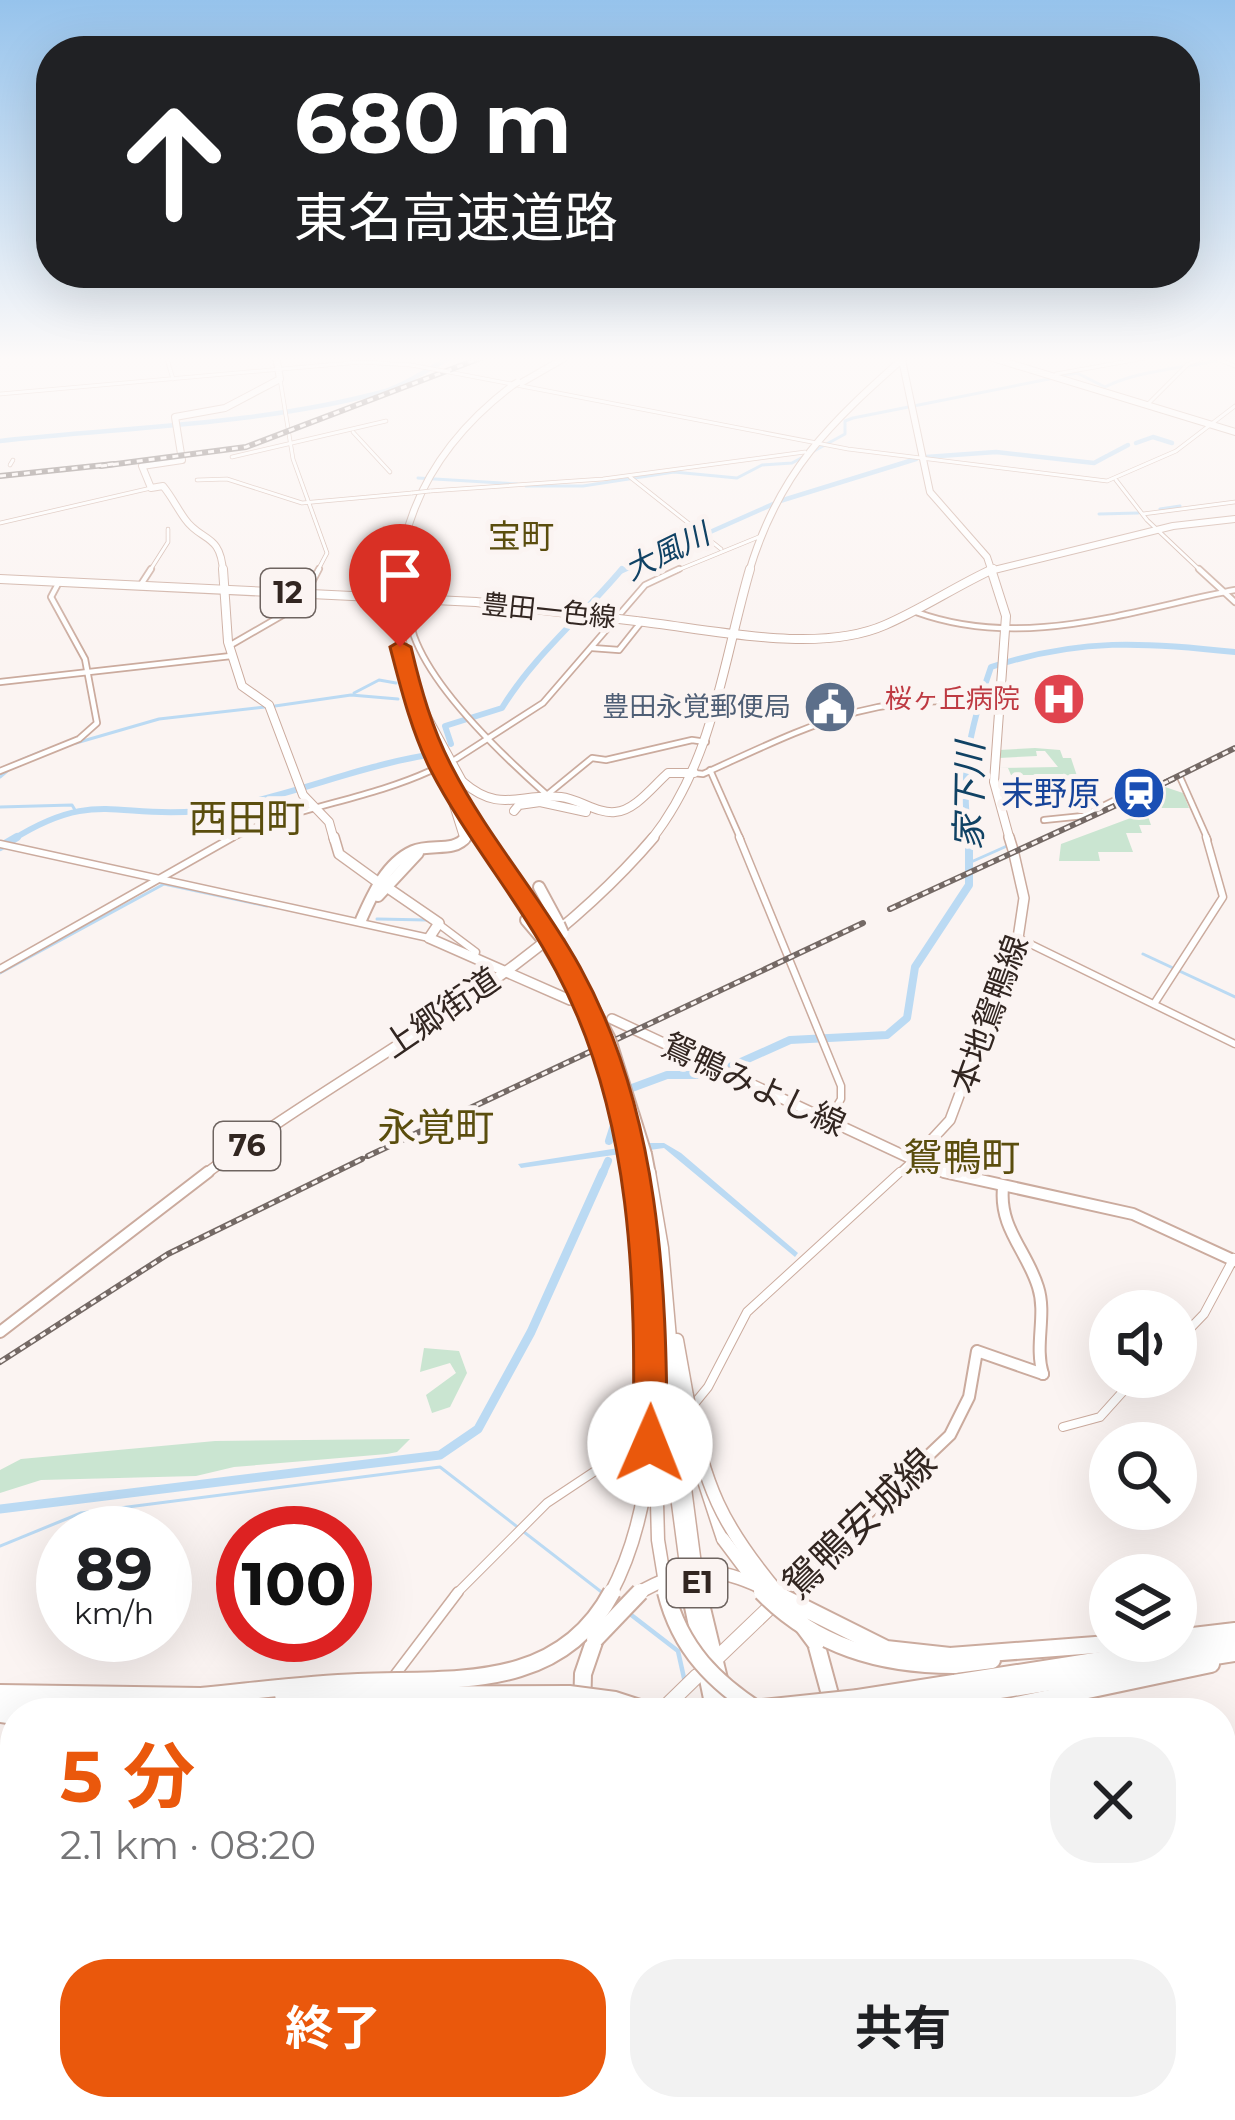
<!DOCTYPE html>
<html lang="ja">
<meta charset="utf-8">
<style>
:root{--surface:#fff;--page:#f2f2f2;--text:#202124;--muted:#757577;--accent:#ea580c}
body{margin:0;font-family:Montserrat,"Noto Sans JP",sans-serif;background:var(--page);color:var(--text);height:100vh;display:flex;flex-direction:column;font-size:45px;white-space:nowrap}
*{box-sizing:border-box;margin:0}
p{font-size:39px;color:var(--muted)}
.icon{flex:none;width:66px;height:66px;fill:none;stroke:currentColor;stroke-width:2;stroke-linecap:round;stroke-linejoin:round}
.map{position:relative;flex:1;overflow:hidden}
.details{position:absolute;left:0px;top:1698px;width:1236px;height:423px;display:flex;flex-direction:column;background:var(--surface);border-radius:48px 48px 0 0;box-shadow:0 12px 48px #0002}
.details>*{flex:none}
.guide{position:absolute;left:36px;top:36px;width:1164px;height:252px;border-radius:48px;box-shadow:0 12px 48px #0002;background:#202124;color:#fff;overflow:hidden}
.buttons{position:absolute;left:1089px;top:1290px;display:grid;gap:24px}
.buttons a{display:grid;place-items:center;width:108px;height:108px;border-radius:50%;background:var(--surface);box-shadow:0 12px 48px #0002;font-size:60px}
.speed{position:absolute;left:36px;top:1506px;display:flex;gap:24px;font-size:60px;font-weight:700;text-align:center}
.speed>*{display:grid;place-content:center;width:156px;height:156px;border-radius:50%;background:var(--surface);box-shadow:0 12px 48px #0002;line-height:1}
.speed small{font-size:30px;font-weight:400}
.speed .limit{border:18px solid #d22;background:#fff;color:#111}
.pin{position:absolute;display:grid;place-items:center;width:102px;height:102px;color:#fff;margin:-123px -51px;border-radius:50% 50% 50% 0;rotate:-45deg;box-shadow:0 0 12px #0007}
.pin .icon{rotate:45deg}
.me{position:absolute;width:132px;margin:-66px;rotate:1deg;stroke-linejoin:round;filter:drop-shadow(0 0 9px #0008)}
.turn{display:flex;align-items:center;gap:42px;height:252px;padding:0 60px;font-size:54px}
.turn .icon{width:156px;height:156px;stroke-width:2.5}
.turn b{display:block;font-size:84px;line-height:102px}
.round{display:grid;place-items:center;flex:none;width:126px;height:126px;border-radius:48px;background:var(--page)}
.headline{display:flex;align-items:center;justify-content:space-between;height:204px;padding:0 60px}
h1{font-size:72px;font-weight:700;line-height:90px;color:var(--accent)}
.cta{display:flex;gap:24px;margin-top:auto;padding:24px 60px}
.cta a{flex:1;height:138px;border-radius:48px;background:var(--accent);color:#fff;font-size:48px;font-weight:700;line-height:138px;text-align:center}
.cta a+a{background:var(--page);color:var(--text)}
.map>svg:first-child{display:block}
</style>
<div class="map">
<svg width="1235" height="2120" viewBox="0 0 1235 2120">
<rect width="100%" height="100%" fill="#fbf4f2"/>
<g fill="#cae5d1">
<path d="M1035 748 1060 750 1063 758H1071L1079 782 1071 783 1084 798H1029L1025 784 1063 783 1040 782 1037 775H1011L1008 768H998L1058 767 1045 751H1036L1037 756 999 758V750Z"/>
<path d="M1165 787 1183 793 1189 808H1145L1151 825H1139L1142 833H1126L1133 852H1098L1100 861H1059L1061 844 1136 816 1131 802Z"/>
<path d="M424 1348 459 1351 467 1373 450 1407 432 1413 426 1395 456 1373 450 1363 420 1372Z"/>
<path d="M410 1439 397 1452 387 1454 234 1467 196 1476 41 1480 0 1493V1470L21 1459 215 1441Z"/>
</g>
<path fill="#bbdaf3" d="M650 1143H664L681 1153 798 1253 795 1257 664 1148 521 1168 518 1164Z"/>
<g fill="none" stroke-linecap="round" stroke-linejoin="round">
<g stroke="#bbdaf3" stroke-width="3">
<path d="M1058 376 1077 373 1105 387C1143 368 1192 369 1233 356"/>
<path d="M418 478 517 484"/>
<path d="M526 486H583L674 472 737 478 762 465 792 463 845 434V421L853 418 1049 379"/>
<path d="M1160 509 1180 506"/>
<path d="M1099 514 1138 513"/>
<path d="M354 693 379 680 396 683"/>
<path d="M275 706 351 695 398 699"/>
<path d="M76 743 159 719 265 707"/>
<path d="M19 761 43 751"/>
<path d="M0 777 12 767"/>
<path d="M0 807 72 805 75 810"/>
<path d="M971 862 1007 846"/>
<path d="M377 919 427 920"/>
<path d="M1143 954 1235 997"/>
<path d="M0 973 164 884 267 906"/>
<path d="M0 1546 81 1513 440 1467 604 1594"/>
</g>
<path stroke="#bbdaf3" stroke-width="4.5" d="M630 1614 678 1651 684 1678"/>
<g stroke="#bbdaf3" stroke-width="4.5">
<path d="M0 441C127 427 258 425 382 392 409 385 430 365 456 356"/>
<path d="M1136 443 1153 437 1172 443"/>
<path d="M1109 455 1128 445"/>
<path d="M926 457 996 452 1094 463 1107 456"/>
<path d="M620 572 780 501 916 459"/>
</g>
<g stroke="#bbdaf3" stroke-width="6">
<path d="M451 744 445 726 502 708C535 654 582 617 622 569"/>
<path d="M12 840C95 788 117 819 198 811 275 803 347 769 422 756"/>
<path d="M969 840C960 772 969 731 991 667 1079 638 1145 642 1235 652"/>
</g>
<g stroke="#bbdaf3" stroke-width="8">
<path d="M0 847 17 837"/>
<path d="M609 1141 617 1116 609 1103 613 1095 667 1075H712L790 1040 887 1035 907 1018 915 967 969 885V837"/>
<path d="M602 1175 608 1161"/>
</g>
<path stroke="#bbdaf3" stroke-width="9" d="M0 1509 440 1455 478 1429 531 1332 603 1172"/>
<g stroke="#cbab9e" stroke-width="4.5">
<g id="minor-far4">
<path d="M166 356 173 379"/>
<path d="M1210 356 1235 366"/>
<path d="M449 372 848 449 1107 481 1176 451 1235 406"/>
<path d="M1056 374 1156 356"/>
<path d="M280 379 293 459 327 553 317 572"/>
<path d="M0 394 361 362 411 365"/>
<path d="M1148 404 1188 364 1209 356"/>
<path d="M353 432 390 472"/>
<path d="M232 457 386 421"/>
<path d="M10 465 13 460"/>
<path d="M630 477 721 549"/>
<path d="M197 480 227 479 302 503 412 493"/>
<path d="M1116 480 1147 520 1202 572"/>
<path d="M430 491 603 479 805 452"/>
<path d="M1143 514 1235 502"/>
<path d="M0 523 151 488"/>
<path d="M149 572 168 542V529"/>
<path d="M673 572 761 536"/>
</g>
</g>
<g stroke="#cbab9e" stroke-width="8">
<g id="minor-far3">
<path d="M1199 569 1235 602"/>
<path d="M140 586 151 569"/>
<path d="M411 599C412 610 410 626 414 636 434 691 503 756 546 794"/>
<path d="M916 612C1023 651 1128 611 1235 590"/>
<path d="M229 646 300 605 319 569"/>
<path d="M592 648 619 650 642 621"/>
<path d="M0 682 231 656"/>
<path d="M456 759 543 703 645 585 679 569"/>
<path d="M710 770 741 840"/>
<path d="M0 771 79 739 97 723 85 659 51 597 59 582"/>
<path d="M694 773 703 774C811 725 878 688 1000 705"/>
<path d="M1180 777 1208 840"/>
<path d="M548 794 592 758 606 760 692 740 706 742"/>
<path d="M1044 820 1083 816 1137 789"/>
<path d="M227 840C292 807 364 801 430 771"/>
</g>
</g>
<g stroke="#cbab9e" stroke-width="9">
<g id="minor-far2">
<path d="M739 837 841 1086V1099L829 1119"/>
<path d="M0 844 429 938"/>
<path d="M440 925 476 952 474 958"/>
<path d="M1018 938 1235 1044"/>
<path d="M0 969 233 837"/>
<path d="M1154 1004 1223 897 1206 837"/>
<path d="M897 1175 913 1160"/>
</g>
</g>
<g stroke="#cbab9e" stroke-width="10">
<g id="minor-far1">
<path d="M1176 1343 1204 1314 1234 1258"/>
<path d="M690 1409 708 1387 747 1312 900 1172"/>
<path d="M1063 1427 1100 1417 1136 1377"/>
<path d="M455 1595 547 1503 669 1422"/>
</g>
</g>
<g stroke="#cbab9e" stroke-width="12">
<g id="minor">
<path d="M395 1675 458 1592"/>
<path d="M370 1713 381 1696"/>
<path d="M0 1811 15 1830"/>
<path d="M253 2106 277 2120"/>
<path d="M101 2120 111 2106"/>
<path d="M1230 2120 1235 2024"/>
</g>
</g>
<g stroke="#cbab9e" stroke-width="8">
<g id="major-far4">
<path d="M986 356 1235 432"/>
<path d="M902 360 930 492 987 557 992 572"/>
<path d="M223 572C221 533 201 542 185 519 177 508 172 497 163 486L151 488 142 466 182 460 175 417 225 408 280 379 276 356"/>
<path d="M749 572C779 471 830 423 906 356"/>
<path d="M986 572 1173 526 1235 519"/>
</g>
</g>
<g stroke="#cbab9e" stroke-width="10">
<g id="major-far3">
<path d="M223 569 228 642 242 686 269 705 303 795 329 822 334 840"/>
<path d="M991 569 1006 616 994 782 1010 840"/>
<path d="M0 579 476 602 576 614"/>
<path d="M636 621C709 629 817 655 885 625 922 609 956 586 993 569"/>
<path d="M651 840C714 761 723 661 750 569"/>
</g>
</g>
<g stroke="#cbab9e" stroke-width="12">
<g id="major-far2">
<path d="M334 837 339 854 379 883"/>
<path d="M1009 837 1013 850"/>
<path d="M388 888 439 923 429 938 570 1000"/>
<path d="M612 1019 935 1170 958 1175"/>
<path d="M913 1160 950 1120 1018 938 1024 898 1014 854"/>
<path d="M204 1175C354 1062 531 982 654 837"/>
</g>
</g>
<g stroke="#cbab9e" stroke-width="14">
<g id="major-far1">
<path d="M944 1172 1133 1214 1235 1261"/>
<path d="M1003 1188C999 1228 1027 1251 1038 1287 1047 1315 1034 1345 1043 1374"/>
<path d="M0 1332 208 1172"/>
<path d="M782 1595 950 1435 969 1397 977 1351 1043 1374"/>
</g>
</g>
<g stroke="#cbab9e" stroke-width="16">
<g id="major">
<path d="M718 1657 786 1592"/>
<path d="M659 1713 697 1676"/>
<path d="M374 2120 382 2106"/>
</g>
</g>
<g stroke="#cbab9e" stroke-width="8">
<g id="highway-far4">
<path d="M521 383 568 356"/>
<path d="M399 572C408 492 451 432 513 385"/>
</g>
</g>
<g stroke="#cbab9e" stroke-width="10">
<g id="highway-far3">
<path d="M397 596 400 569"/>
<path d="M396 603C406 692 439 764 487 840"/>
<path d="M423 710 463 783"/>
<path d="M463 782C500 814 519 793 561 797 579 799 598 814 615 812 635 811 654 785 668 773H694"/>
<path d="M453 802 465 840"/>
<path d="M514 811 519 805 540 802 586 812"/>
</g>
</g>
<g stroke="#cbab9e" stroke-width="14">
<g id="highway-far2">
<path d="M485 837 547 934"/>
<path d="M539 887 559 924"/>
<path d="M378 896 418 853"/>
<path d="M361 920C372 895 386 863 413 851 431 843 454 853 466 837"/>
<path d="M526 920 542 939"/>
<path d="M557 938 610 1039"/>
<path d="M547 945 596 1026"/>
<path d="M614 1073 640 1175"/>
<path d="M646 1154 650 1175"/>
<path d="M633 1162 634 1175"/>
</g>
</g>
<g stroke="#cbab9e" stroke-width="15">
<g id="highway-far1">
<path d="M634 1172 648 1296"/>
<path d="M639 1172 655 1273 666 1396"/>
<path d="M649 1172 662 1248 675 1395"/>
<path d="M677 1340 687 1396"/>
<path d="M671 1450 690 1595"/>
<path d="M680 1450 699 1595"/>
<path d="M703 1478 723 1539"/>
</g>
</g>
<g stroke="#cbab9e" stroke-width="20">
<g id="highway">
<path d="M690 1592 715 1713"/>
<path d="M698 1592 727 1712"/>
<path d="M1176 1638 1235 1631"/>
<path d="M816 1643 835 1713"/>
<path d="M950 1656 1148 1641"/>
<path d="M954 1665 992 1660"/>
<path d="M0 1693 201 1696"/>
<path d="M858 1698 1235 1639"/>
<path d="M0 1700 197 1713"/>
<path d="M582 1713 583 1674 595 1639"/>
<path d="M855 1713 1235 1653"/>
<path d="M979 1713 1211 1664"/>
<path d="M0 1714 15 1716"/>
<path d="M851 2106 859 2120"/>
<path d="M875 2106 883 2120"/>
<path d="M888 2106 895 2120"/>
<path d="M915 2106 922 2120"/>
</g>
</g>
<use href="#minor-far4" stroke="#fff" stroke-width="3"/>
<use href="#minor-far3" stroke="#fff" stroke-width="4.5"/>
<use href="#minor-far2" stroke="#fff" stroke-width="6"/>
<use href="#minor-far1" stroke="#fff" stroke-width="8"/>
<use href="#minor" stroke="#fff" stroke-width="9"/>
<use href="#major-far4" stroke="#fff" stroke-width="6"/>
<use href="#major-far3" stroke="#fff" stroke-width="8"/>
<use href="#major-far2" stroke="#fff" stroke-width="9"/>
<use href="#major-far1" stroke="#fff" stroke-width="10"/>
<use href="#major" stroke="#fff" stroke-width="14"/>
<use href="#highway-far4" stroke="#fff" stroke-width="6"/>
<use href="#highway-far3" stroke="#fff" stroke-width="8"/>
<use href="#highway-far2" stroke="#fff" stroke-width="10"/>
<use href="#highway-far1" stroke="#fff" stroke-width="12"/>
<use href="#highway" stroke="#fff" stroke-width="16"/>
<path stroke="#746965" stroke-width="3" d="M362 1159 368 1156"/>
<g stroke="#746965" stroke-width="6">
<g id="rail">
<path d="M101 466 246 447 486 356"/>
<path d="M0 476 114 464"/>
<path d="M1158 786 1235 748"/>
<path d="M890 909 1173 779"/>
<path d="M615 1040 863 923"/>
<path d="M368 1156 598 1048"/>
<path d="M0 1362 168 1254 362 1159"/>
</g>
</g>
<use href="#rail" stroke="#fbf4f2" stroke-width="3" stroke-dasharray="6" stroke-linecap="butt"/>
<g stroke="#cbab9e" stroke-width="4.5" stroke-linecap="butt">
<g id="minor-bridge">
<path d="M411 365 449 372"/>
<path d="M412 493 430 491"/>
</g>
</g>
<g stroke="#cbab9e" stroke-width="10" stroke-linecap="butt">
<path id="major-bridge" d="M576 614 636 621"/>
</g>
<g stroke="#cbab9e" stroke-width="8" stroke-linecap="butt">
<path id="highway-bridge-far4" d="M513 385 518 382"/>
</g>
<g stroke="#cbab9e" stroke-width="10" stroke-linecap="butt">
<path id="highway-bridge-far3" d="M396 603 397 596"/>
</g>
<g stroke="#cbab9e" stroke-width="14" stroke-linecap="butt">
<g id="highway-bridge-far2">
<path d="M559 924 563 933"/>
<path d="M547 934 552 942"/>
<path d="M610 1039 646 1154"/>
<path d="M602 1042 614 1073"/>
</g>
</g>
<g stroke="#cbab9e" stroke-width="15" stroke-linecap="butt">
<g id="highway-bridge-far1">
<path d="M675 1395 680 1450"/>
<path d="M666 1396 671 1450"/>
<path d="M687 1396C705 1487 720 1524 780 1595"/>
<path d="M656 1464 658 1540 667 1595"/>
<path d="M723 1539 765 1595"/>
<path d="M610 1595C659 1503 654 1397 648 1296"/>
<path d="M635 1595C690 1562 721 1566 777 1595"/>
</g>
</g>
<g stroke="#cbab9e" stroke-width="20" stroke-linecap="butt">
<g id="highway-bridge">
<path d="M666 1592C680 1649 715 1683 762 1713"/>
<path d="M762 1592C815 1646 880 1665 954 1665"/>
<path d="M772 1592 886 1649 950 1656"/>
<path d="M778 1592 816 1643"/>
<path d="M595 1639 640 1592"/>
<path d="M283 1695 569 1694 615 1700 655 1713"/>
<path d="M201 1696C253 1691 305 1684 358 1682 454 1678 559 1692 612 1592"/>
<path d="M716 1713 858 1698"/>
</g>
</g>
<use href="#minor-bridge" stroke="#fff" stroke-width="3"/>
<use href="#major-bridge" stroke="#fff" stroke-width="8"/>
<use href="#highway-bridge-far4" stroke="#fff" stroke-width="6"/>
<use href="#highway-bridge-far3" stroke="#fff" stroke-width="8"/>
<use href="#highway-bridge-far2" stroke="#fff" stroke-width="10"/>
<use href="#highway-bridge-far1" stroke="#fff" stroke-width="12"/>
<use href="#highway-bridge" stroke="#fff" stroke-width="16"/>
</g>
<linearGradient id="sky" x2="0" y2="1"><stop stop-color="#96c3ec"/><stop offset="0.55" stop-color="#fdfaf9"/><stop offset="1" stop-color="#fdfaf9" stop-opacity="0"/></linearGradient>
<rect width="1235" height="653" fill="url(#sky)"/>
<path fill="#ea580c" stroke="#983908" stroke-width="3" d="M400 641 411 647C421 689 432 729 452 767 488 837 542 898 580 967 660 1112 667 1282 667 1444L662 1456 650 1461 638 1456 633 1444C636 1285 633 1115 556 971 519 901 466 839 430 769 411 730 401 689 390 647Z"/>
<defs>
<g id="hospital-disc" transform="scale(2.7)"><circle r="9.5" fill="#e0444e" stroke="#fbf4f2"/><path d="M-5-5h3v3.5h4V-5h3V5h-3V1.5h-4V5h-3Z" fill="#fff"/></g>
<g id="civic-disc" transform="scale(2.7)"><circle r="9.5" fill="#5c6f8a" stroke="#fbf4f2"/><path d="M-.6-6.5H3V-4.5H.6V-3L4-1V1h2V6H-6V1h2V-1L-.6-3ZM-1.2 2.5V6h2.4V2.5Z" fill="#fff"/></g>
<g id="station-disc" transform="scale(2.7)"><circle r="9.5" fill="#1a4fb4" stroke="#fbf4f2"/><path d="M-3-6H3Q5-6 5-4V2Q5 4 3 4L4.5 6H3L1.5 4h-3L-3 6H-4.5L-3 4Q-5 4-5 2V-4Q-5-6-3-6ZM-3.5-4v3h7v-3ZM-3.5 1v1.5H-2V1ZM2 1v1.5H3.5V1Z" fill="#fff"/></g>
</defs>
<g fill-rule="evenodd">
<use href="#hospital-disc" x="1059" y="699"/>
<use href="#civic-disc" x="830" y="707"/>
<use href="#station-disc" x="1139" y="793"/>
</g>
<g text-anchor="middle" stroke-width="10" stroke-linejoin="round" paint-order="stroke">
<g font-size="27" fill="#322621" stroke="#fbf4f2">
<text transform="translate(549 611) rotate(6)" y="9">豊田一色線</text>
</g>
<g font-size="27" fill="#be3a42" stroke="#fbf4f2" text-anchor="end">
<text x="1020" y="708">桜ヶ丘病院</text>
</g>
<g font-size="27" fill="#4e5e75" stroke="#fbf4f2" text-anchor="end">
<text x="791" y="716">豊田永覚郵便局</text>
</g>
<g font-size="30" font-style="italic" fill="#104264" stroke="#fbf4f2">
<text transform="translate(667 552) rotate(-26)" y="10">大風川</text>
</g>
<g fill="#fbf4f2" stroke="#6e6460" stroke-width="3">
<rect x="261" y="569" width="54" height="48" rx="9"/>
<rect x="214" y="1122" width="66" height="48" rx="9"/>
<rect x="667" y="1559" width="60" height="48" rx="9"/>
</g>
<g font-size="30" font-weight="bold" fill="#322621">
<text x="288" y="603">12</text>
<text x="247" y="1156">76</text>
<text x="697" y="1593">E1</text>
</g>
<g font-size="33" fill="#5a4d0d" stroke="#fbf4f2">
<text x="521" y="548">宝町</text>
</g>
<g font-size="33" fill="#164399" stroke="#fbf4f2" text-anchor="end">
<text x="1100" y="805">末野原</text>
</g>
<g font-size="33" fill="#322621" stroke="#fbf4f2">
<text transform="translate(441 1012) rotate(-34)" y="12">上郷街道</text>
<text transform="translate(989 1014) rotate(-70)" y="12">本地鴛鴨線</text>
<text transform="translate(754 1084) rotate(25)" y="12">鴛鴨みよし線</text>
</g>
<g font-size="36" font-style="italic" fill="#104264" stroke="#fbf4f2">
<text transform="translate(969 796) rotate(-89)" y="13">家下川</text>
</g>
<g font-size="39" fill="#5a4d0d" stroke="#fbf4f2">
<text x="247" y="832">西田町</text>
<text x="436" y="1141">永覚町</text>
<text x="962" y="1171">鴛鴨町</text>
</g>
<g font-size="39" fill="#322621" stroke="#fbf4f2">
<text transform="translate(859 1523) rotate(-44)" y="14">鴛鴨安城線</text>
</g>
</g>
</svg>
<div class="buttons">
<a><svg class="icon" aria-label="sound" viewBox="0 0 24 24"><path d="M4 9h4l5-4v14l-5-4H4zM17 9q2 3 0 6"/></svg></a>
<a><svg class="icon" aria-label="search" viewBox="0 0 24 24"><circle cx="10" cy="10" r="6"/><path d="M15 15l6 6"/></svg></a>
<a><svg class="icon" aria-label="layers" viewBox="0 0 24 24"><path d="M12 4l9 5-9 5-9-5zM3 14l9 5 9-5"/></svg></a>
</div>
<div class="speed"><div>89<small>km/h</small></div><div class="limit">100</div></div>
<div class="pin" style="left:400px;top:647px;background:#d93025"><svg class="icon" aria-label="arrive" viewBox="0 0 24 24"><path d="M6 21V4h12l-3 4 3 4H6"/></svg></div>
<svg class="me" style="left:650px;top:1444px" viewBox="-20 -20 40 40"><circle r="19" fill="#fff"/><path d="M0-13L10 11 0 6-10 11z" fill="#ea580c"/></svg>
<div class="guide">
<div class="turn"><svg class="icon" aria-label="ahead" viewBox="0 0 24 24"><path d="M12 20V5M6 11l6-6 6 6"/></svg><div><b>680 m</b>東名高速道路</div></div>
</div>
<section class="details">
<div class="headline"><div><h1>5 分</h1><p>2.1 km · 08:20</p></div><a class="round"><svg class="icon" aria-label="close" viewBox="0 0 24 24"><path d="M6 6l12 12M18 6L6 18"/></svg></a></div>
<div class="cta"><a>終了</a><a>共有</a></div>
</section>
</div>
